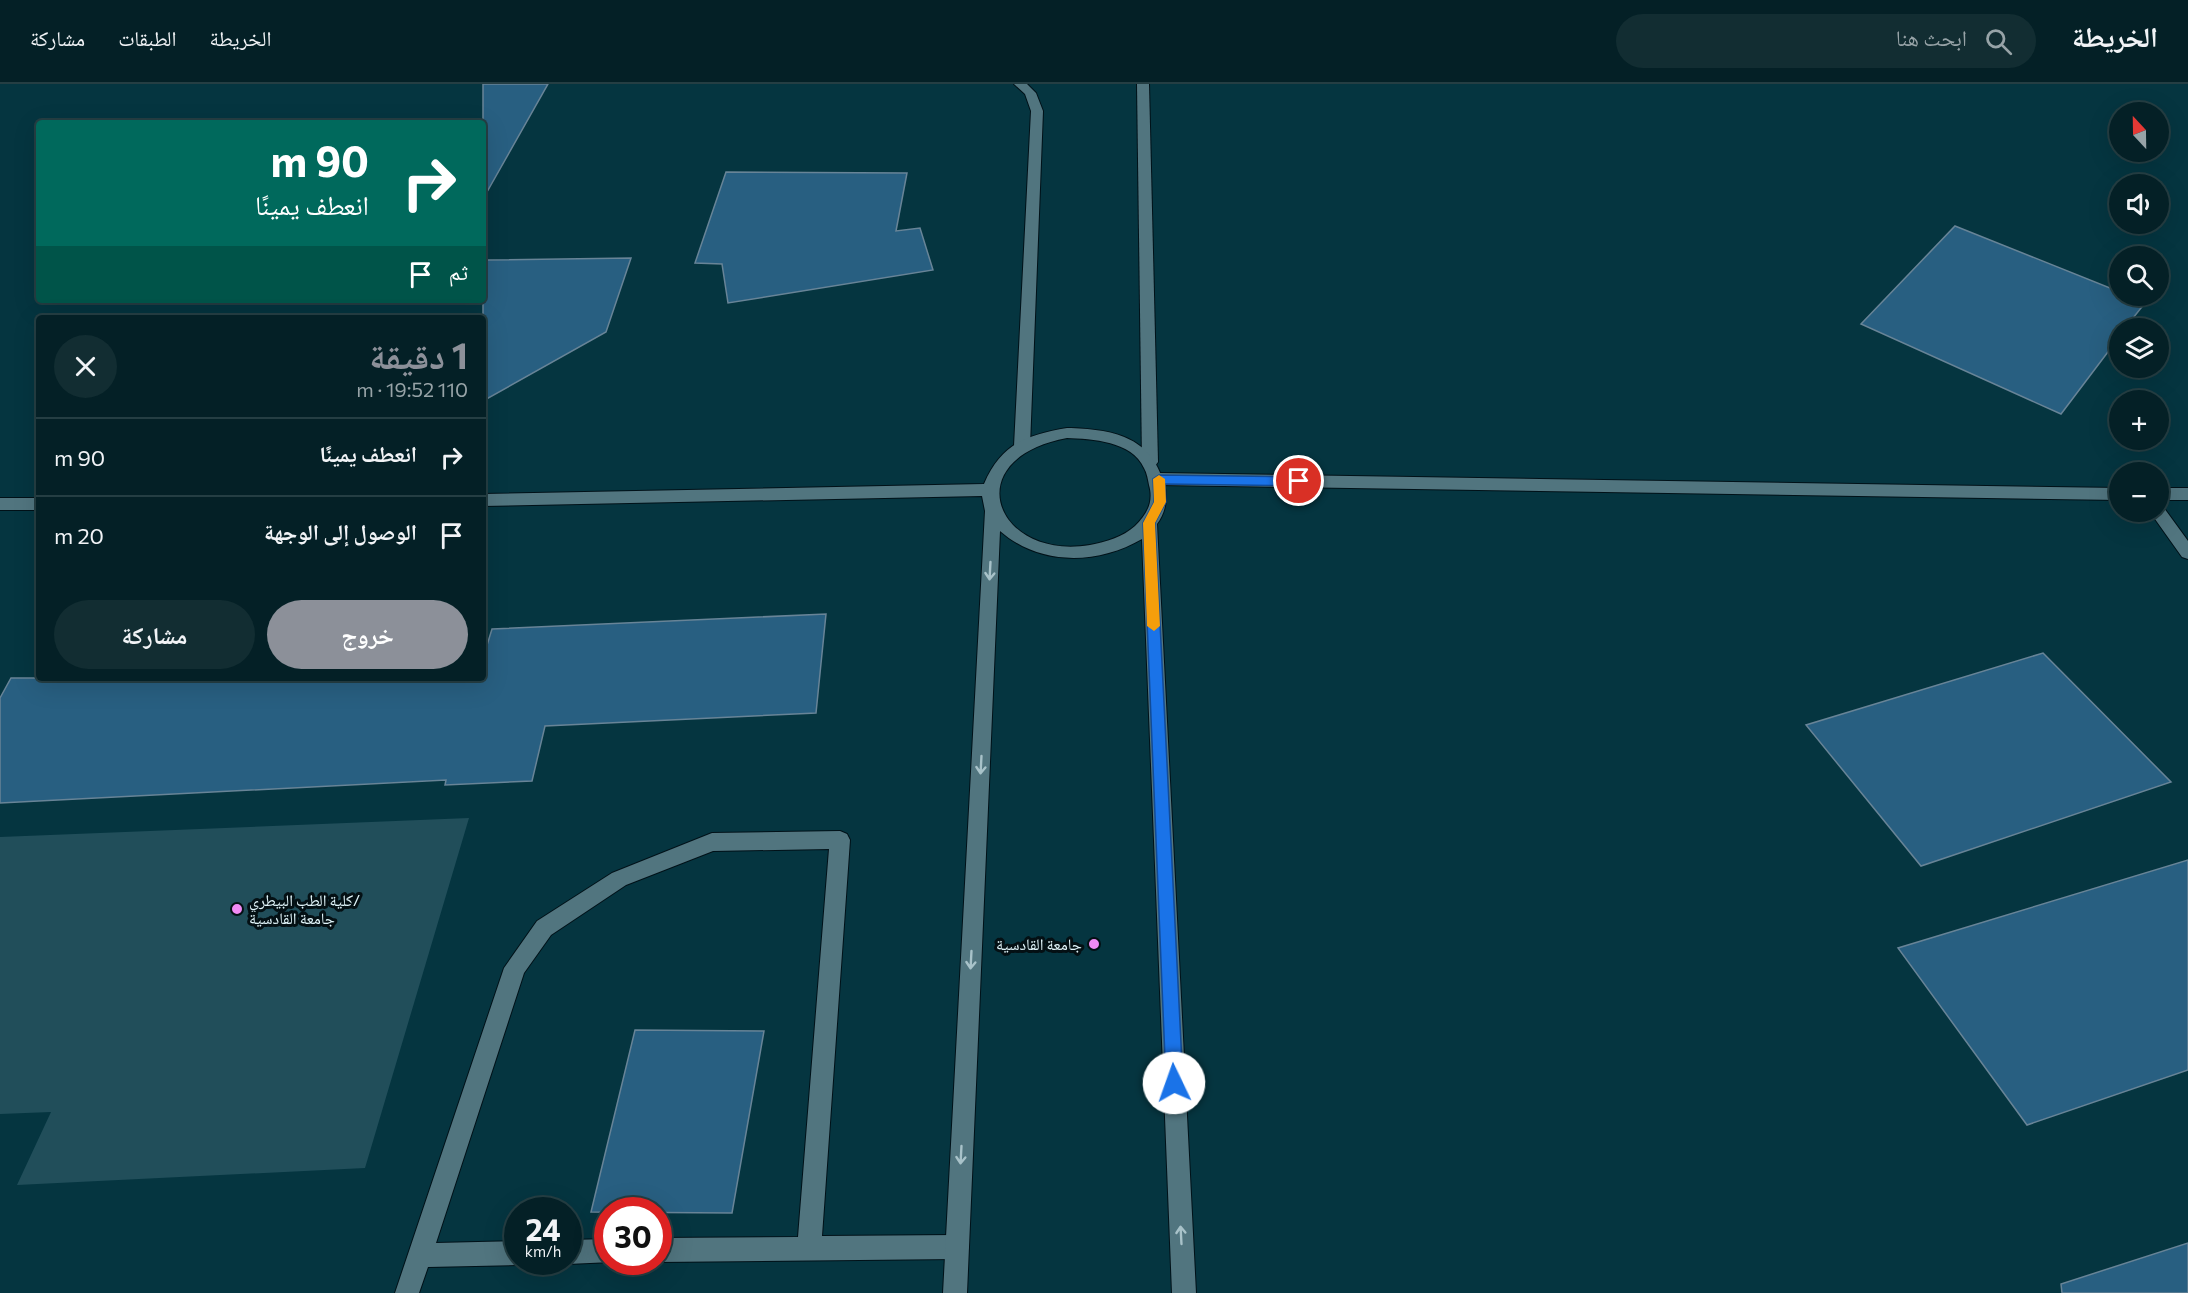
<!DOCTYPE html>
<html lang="ar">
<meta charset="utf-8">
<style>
:root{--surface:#042026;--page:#122d32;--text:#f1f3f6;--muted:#97a3a7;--line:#253e43;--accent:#8c9099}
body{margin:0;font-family:Commissioner,"Noto Naskh Arabic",sans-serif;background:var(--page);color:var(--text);direction:rtl;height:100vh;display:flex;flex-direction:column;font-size:22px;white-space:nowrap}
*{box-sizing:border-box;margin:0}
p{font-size:20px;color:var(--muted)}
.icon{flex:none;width:33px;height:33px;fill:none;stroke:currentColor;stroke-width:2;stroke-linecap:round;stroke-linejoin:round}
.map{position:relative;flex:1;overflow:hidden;direction:ltr}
.sheet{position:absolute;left:36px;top:231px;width:450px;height:366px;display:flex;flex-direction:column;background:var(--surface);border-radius:6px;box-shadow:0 6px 24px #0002,0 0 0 2px var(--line);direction:rtl}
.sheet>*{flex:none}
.top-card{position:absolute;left:36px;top:36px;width:450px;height:183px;border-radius:6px;box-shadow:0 6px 24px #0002,0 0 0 2px var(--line);direction:rtl;background:#00695c;color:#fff;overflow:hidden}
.needle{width:39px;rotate:338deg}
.controls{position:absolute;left:2109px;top:18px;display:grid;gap:12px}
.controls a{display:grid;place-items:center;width:60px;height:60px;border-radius:50%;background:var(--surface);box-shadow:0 6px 24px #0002,0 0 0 2px var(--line);font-size:30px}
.speed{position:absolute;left:504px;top:1113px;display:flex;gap:12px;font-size:30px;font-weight:700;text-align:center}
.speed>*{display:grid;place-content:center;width:78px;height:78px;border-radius:50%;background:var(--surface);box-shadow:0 6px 24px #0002,0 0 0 2px var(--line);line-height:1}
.speed small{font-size:15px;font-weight:400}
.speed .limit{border:9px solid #d22;background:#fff;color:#111}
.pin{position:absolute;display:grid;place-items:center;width:51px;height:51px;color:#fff;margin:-26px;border:3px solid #fff;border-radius:50%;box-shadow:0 2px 6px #0007}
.me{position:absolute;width:66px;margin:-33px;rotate:357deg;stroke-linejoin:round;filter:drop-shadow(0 0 4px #0008)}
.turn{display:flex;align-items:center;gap:21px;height:126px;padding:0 18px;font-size:27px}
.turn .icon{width:78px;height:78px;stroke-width:2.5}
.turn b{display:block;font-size:42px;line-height:51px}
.then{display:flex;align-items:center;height:57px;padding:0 18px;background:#0003;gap:12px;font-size:22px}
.round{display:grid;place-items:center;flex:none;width:63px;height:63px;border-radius:32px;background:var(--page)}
.headline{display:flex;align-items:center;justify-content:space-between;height:102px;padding:0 18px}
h1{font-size:36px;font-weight:700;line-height:45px;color:var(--accent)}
.action{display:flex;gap:12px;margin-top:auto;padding:12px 18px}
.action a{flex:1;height:69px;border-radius:36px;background:var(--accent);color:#fff;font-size:24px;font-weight:700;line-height:69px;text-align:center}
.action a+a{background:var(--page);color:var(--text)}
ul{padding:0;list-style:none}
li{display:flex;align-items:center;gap:18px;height:78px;padding:0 18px;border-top:2px solid var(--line)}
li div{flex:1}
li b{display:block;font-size:22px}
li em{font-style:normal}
header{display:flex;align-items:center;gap:36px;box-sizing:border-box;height:84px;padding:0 30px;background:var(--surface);border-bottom:2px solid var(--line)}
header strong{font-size:28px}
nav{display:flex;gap:33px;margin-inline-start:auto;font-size:21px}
.search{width:420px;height:54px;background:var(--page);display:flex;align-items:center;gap:15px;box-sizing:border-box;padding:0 21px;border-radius:33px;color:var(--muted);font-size:22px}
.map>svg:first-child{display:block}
</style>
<header>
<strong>الخريطة</strong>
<div class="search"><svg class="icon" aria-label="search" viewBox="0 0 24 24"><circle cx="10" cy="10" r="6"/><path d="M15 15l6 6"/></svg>ابحث هنا</div>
<nav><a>الخريطة</a><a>الطبقات</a><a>مشاركة</a></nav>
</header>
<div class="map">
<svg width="2188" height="1209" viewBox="0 0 2188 1209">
<rect width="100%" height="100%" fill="#052a33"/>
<path fill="#053540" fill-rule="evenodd" d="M0 0H2188V1209H0ZM2120 28H2158V68H2120ZM39 39H483V216H39ZM2120 100H2158V140H2120ZM2120 172H2158V212H2120ZM39 234H483V594H39ZM2120 244H2158V284H2120ZM2120 316H2158V356H2120ZM2120 388H2158V428H2120ZM518 1126H568V1178H518ZM608 1126H658V1178H608Z"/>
<path fill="#214e5a" d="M469 734 365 1084 17 1101 51 1028 0 1030V753Z"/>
<g fill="#285f81" stroke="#688497" stroke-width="1.5">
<path d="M483 0H548L483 115Z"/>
<path d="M726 88 907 89 896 147 920 144 933 186 728 219 722 180 695 179Z"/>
<path d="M1955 142 2120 208V212H2128L2145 219 2125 244H2120V252L2061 330 1861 240Z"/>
<path d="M631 174 606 248 483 317V176Z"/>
<path d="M826 530 816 629 545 642 532 697 445 701 446 696 0 719V614L11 594H483V574L492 545Z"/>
<path d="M2043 569 2171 698 1921 782 1806 641Z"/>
<path d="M2188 776V986L2027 1041 1898 864Z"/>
<path d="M635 946 764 947 732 1129 591 1128Z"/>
<path d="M2188 1159V1209H2062L2061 1200Z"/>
</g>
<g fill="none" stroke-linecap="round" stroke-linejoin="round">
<g stroke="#001118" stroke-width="2">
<g id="lane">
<path d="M1014 0H1027L1036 9 1043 27 1030 362 1027 366H1017L1014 362 1031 27 1025 10Z"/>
<path d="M1137 0H1149L1158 378 1155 382H1145L1142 378Z"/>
<path d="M1159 389 2120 404V416L1159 401 1153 399 1151 395 1153 391Z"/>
<rect x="2158" y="404" width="30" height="12"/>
<path d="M2158 422 2164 424 2188 457V475L2182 473 2150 428H2158Z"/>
<path d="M840 747 847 750 850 756 822 1152 957 1151 966 1154 969 1163 966 1172 957 1175 658 1178H657L658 1154 798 1153 829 765 713 767 626 801 551 851 524 889 436 1159 518 1157V1178H527L518 1181 428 1183 419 1209H395L504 884 537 837 612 789 712 749Z"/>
<path d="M608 1155V1178H612L568 1180 562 1178H568V1156Z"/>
</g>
</g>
<g stroke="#001118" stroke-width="2">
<g id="street">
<path d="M1067 344C1112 345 1151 352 1164 400 1168 413 1166 428 1157 440L1196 1209H1172L1142 455C1097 481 1040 482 1000 447L967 1209H943L985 427 982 412 483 422V410L984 400C1001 360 1026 351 1067 344ZM1067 354C1092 355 1132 357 1144 384 1147 389 1148 396 1149 401 1154 418 1147 430 1135 442 1123 453 1106 458 1090 461 996 477 955 375 1067 354Z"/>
<rect x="0" y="414" width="39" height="12"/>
</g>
</g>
<use href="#lane" fill="#51757f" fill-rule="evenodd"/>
<use href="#street" fill="#51757f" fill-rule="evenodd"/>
</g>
<defs><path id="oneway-shaft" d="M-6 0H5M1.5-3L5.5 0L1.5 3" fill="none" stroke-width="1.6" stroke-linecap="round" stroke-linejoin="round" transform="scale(1.5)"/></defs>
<g stroke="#a8c2c9">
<use href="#oneway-shaft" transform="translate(990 487) rotate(93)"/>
<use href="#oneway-shaft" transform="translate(981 681) rotate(93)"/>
<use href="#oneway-shaft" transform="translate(971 876) rotate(93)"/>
<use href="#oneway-shaft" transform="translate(961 1071) rotate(93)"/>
<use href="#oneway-shaft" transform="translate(1181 1151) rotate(-93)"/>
</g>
<path fill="#1a73e8" stroke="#114b97" stroke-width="1.5" d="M1159 391 1299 393 1305 397 1299 402 1165 400 1166 418 1155 439 1183 999 1180 1005 1174 1007 1168 1005 1166 999 1143 439 1154 418 1153 395Z"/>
<path fill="#f59e0b" d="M1159 391 1165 395 1166 418 1155 439 1160 542 1154 547 1147 542 1143 439 1154 418 1153 395Z"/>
<g fill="#f18af4" stroke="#041014" stroke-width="2">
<circle cx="237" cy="825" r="6"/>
<circle cx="1094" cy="860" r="6"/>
</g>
<g text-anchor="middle" stroke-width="6" stroke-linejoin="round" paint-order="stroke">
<g font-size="16" fill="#e2f6fb" stroke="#041014" text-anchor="start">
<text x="249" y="822">كلية الطب البيطري/<tspan x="249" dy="18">جامعة القادسية</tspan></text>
<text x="1082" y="866" text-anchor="end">جامعة القادسية</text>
</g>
</g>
</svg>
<div class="controls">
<a><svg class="needle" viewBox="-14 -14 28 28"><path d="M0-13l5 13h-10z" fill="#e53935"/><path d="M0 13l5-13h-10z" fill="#97a3a7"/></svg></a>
<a><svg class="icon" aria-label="sound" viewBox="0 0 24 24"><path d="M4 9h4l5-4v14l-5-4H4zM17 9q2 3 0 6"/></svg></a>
<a><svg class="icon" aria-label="search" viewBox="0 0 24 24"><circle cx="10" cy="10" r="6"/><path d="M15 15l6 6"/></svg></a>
<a><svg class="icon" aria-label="layers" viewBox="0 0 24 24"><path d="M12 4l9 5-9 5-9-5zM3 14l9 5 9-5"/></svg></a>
<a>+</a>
<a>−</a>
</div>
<div class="speed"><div>24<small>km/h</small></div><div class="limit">30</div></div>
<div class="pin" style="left:1299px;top:397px;background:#d93025"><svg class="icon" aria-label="arrive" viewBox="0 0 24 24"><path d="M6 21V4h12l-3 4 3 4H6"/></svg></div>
<svg class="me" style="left:1174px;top:999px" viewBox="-20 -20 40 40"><circle r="19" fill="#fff"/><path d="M0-13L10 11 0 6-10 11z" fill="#1a73e8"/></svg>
<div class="top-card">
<div class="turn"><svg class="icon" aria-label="right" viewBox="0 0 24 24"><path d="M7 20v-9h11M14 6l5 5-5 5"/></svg><div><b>90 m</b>انعطف يمينًا</div></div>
<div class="then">ثم<svg class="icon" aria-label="arrive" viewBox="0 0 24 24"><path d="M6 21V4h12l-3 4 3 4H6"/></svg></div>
</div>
<section class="sheet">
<div class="headline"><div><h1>1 دقيقة</h1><p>110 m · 19:52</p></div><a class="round"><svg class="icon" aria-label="close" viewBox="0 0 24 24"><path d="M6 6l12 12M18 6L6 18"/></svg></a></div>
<ul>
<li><svg class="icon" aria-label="right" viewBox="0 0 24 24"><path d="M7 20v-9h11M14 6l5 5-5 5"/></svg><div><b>انعطف يمينًا</b></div><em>90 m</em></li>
<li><svg class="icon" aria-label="arrive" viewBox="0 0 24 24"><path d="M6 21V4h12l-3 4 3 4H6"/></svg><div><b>الوصول إلى الوجهة</b></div><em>20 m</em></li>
</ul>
<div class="action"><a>خروج</a><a>مشاركة</a></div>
</section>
</div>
